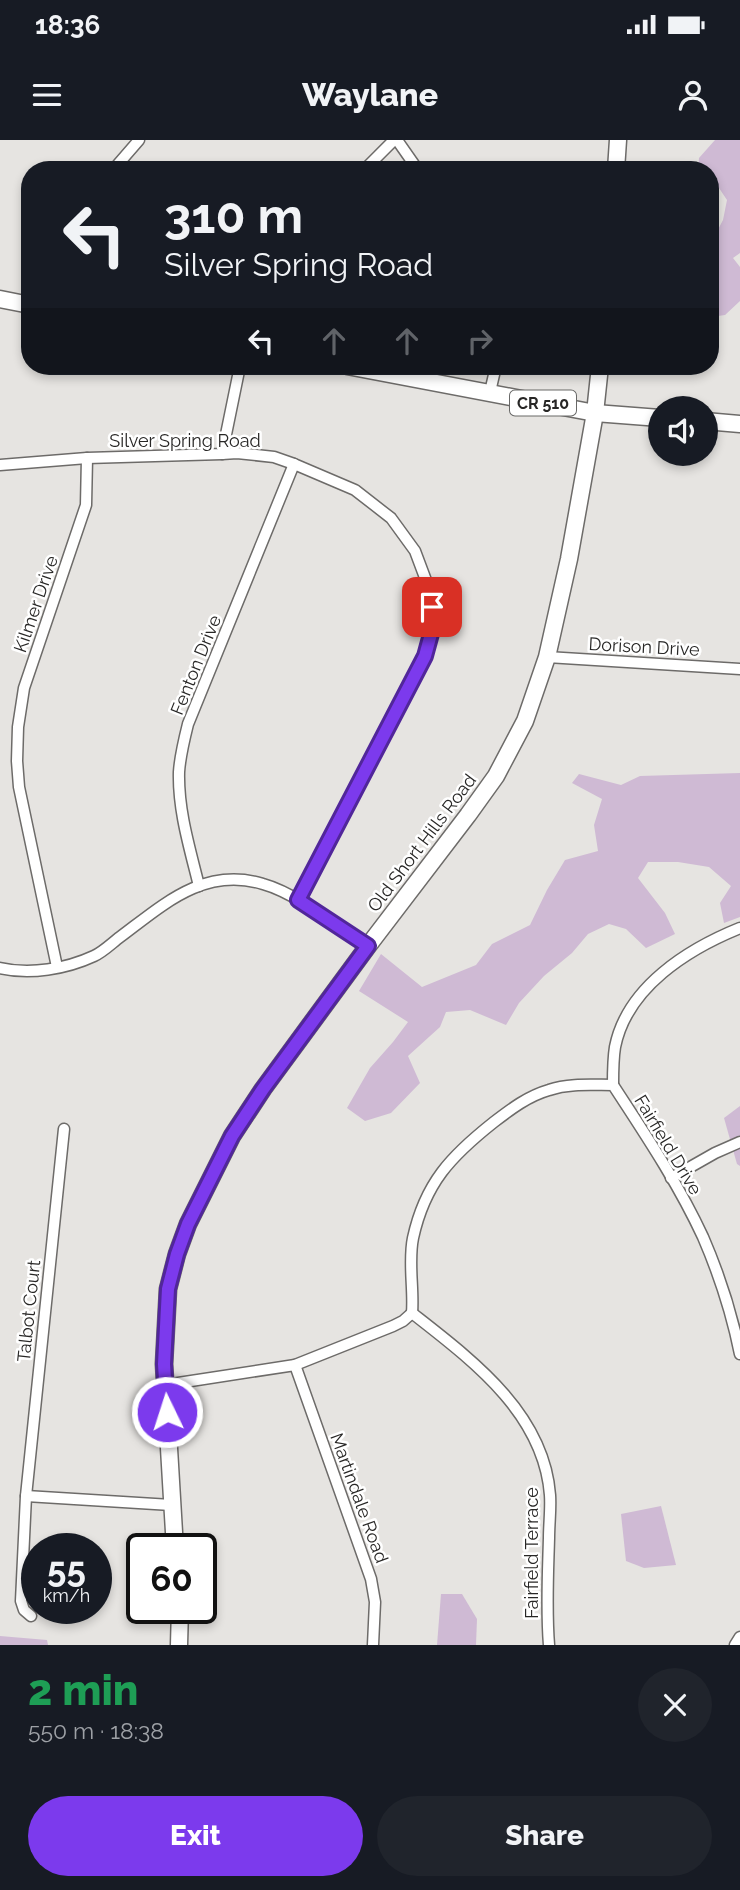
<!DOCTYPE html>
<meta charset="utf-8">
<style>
:root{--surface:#171b24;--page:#20242c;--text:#f1f3f6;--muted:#9ea1a6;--accent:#7c3aed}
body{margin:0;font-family:Raleway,sans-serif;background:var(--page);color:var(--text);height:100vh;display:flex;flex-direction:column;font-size:26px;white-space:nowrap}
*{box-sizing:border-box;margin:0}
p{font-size:23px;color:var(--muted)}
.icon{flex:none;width:38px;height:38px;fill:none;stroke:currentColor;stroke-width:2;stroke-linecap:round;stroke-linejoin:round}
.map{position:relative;height:1505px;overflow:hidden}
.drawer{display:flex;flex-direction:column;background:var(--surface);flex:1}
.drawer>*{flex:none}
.guide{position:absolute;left:21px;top:21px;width:698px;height:214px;border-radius:28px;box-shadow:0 4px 10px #0003;background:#171b24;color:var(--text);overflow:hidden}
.controls{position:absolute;left:648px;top:256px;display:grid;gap:14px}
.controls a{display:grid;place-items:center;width:70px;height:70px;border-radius:50%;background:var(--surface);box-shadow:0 4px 10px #0003;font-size:35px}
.speed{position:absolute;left:21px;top:1393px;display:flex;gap:14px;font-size:35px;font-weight:700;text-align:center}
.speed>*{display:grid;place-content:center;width:91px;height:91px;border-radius:50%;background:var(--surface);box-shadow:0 4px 10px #0003;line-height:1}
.speed small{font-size:18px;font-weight:400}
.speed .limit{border:4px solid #111;border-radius:10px;background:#fff;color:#111}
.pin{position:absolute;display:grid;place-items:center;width:60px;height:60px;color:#fff;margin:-30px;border-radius:14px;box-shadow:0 4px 10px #0006}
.me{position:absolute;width:77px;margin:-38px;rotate:356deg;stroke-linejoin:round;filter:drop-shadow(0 0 5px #0008)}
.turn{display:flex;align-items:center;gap:24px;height:147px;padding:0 28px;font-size:32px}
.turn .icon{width:91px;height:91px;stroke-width:2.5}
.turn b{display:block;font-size:49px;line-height:60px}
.lanes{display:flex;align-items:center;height:66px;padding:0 28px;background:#0003;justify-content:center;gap:35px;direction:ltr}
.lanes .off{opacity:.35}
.round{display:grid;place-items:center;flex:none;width:74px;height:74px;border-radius:37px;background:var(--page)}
.headline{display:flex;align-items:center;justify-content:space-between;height:119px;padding:0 28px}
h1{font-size:42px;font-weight:800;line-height:52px;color:#1e9e55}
.primary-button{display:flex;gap:14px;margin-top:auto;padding:14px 28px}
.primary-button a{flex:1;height:80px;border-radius:42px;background:var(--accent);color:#fff;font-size:28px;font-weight:800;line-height:80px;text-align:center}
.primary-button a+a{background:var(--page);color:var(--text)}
.status{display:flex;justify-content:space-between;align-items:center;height:49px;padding:0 35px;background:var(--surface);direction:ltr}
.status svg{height:19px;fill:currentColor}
header{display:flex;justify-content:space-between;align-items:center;height:91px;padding:0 28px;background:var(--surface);font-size:32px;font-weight:800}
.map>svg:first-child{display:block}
</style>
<div class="status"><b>18:36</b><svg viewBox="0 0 49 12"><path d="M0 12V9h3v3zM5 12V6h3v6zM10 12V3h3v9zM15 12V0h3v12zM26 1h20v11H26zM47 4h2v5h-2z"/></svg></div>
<header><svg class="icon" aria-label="menu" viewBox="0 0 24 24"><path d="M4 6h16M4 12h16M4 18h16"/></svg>Waylane<svg class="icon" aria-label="person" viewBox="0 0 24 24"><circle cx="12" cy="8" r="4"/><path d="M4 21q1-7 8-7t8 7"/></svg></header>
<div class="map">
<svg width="740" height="1505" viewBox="0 0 740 1505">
<rect width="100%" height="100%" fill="#e6e4e1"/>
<g fill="#cfbad4">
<path d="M715 0H740V113L733 118 740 127V161L725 175 711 177V103L723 80 727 60 713 39 711 38 710 30H698L699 18Z"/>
<path d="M740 633V777L724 783 720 763 731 746 709 727 678 722H648L638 738 665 773 675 794 646 808 626 789 609 784 588 794 572 813 544 836 519 863 506 885 470 870 446 872 440 887 408 916 420 943 391 973 365 981 347 968 370 928 393 902 408 882 359 851 381 814 422 847 476 825 492 804 530 785 547 750 565 720 598 711 594 685 602 659 572 643 579 634 621 645 640 636Z"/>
<path d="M740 966V1026L737 1024 724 978Z"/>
<path d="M661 1366 676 1425 644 1428 626 1421 621 1374Z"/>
<path d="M441 1454H462L477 1479 476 1505H437Z"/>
<path d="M0 1496 47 1500 48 1505H0Z"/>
</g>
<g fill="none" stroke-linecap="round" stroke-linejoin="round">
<g stroke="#6d6b69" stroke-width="13">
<g id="minor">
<path d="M397 0 418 30"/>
<path d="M113 30 139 0"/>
<path d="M364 30 394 0"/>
<path d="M490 252 496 226"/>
<path d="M222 314 240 226"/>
<path d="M0 325 87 318 222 314 237 313 274 317 294 324 355 350 391 378 415 411 430 451 434 483 425 516 298 760"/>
<path d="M547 517 740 529"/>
<path d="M199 746C190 709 178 671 179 632 180 616 184 600 188 584L294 324"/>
<path d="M57 827 19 647 17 621 18 587 24 548 86 365 87 318"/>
<path d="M0 828C30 835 66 829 94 816 103 812 112 803 120 797 163 765 204 726 263 744 296 753 339 787 368 806"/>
<path d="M613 945C613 932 613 919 615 907 627 847 688 809 740 788"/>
<path d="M671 1038 715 1013 740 1002"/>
<path d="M412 1173C414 1149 408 1122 413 1098 425 1043 451 1016 494 982 511 969 528 956 549 950 569 943 592 945 613 945 645 994 678 1043 703 1097 719 1134 732 1174 740 1214"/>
<path d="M412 1173C472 1220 544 1273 550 1355 551 1369 549 1384 549 1398 548 1434 546 1469 549 1505"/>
<path d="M295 1225 371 1439 375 1462 373 1505"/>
<path d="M165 1245 295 1225 393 1186 403 1181 412 1173"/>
<path d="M26 1356 171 1365"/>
<path d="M31 1476 24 1470 21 1461 26 1356 64 989"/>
<path d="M735 1505 740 1497"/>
</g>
</g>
<g stroke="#6d6b69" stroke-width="19">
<g id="primary">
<path d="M616 30 618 0"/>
<path d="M0 159 30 165"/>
<path d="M347 226 595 273 660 278"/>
<path d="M705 281 740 284"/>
<path d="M175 1409 164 1224 168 1149 177 1114 188 1084 232 996 263 949 368 806 468 675 496 636 525 581 547 517 569 419 595 273 600 226"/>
<path d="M179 1505 180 1468"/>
</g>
</g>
<use href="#minor" stroke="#fff" stroke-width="10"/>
<use href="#primary" stroke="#fff" stroke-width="16"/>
</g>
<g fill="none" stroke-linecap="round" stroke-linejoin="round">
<g stroke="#51269a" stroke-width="18">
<path id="route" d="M167 1272 164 1224 168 1149 177 1114 188 1084 232 996 263 949 368 806 298 760 425 516 434 483 432 467"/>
</g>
<use href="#route" stroke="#7c3aed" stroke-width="12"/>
</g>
<g text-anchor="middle" stroke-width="5" stroke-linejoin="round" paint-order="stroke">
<rect fill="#fff" stroke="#686867" stroke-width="2" x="510" y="250.5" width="66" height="25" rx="5"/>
<g font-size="16" font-weight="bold" fill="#282726">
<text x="543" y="269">CR 510</text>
</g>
<g font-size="18" fill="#282726" stroke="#fff">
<text x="185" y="307">Silver Spring Road</text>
<text transform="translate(36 464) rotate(-71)" y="6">Kilmer Drive</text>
<text transform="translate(644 507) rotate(3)" y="6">Dorison Drive</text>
<text transform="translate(196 525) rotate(-68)" y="6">Fenton Drive</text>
<text transform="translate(422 703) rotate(-53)" y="6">Old Short Hills Road</text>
<text transform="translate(668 1005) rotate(59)" y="6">Fairfield Drive</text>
<text transform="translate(29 1171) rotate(-84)" y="6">Talbot Court</text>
<text transform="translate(359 1358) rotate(70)" y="6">Martindale Road</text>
<text transform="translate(532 1413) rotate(-90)" y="6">Fairfield Terrace</text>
</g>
</g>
</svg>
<div class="controls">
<a><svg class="icon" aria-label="sound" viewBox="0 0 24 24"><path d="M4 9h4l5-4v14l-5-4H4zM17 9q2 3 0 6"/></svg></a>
</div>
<div class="speed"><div>55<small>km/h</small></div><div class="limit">60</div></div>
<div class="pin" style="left:432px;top:467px;background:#d93025"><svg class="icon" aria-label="arrive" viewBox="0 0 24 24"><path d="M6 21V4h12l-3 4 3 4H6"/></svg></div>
<svg class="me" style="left:167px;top:1272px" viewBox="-20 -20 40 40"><circle r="17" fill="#7c3aed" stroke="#fff" stroke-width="3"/><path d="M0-11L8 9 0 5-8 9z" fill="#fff"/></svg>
<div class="guide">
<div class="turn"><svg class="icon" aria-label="left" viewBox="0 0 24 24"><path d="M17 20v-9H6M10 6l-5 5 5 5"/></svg><div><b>310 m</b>Silver Spring Road</div></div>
<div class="lanes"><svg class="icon" aria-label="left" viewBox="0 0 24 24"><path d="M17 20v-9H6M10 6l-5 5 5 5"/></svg><svg class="icon off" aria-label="ahead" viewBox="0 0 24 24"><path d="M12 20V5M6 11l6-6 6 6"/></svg><svg class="icon off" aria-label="ahead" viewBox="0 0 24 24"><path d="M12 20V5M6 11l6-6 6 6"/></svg><svg class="icon off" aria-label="right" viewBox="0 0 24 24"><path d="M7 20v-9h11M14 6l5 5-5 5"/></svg></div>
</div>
</div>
<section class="drawer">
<div class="headline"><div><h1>2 min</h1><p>550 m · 18:38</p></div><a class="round"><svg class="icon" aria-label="close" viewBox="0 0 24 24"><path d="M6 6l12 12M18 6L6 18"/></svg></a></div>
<div class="primary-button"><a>Exit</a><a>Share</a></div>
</section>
